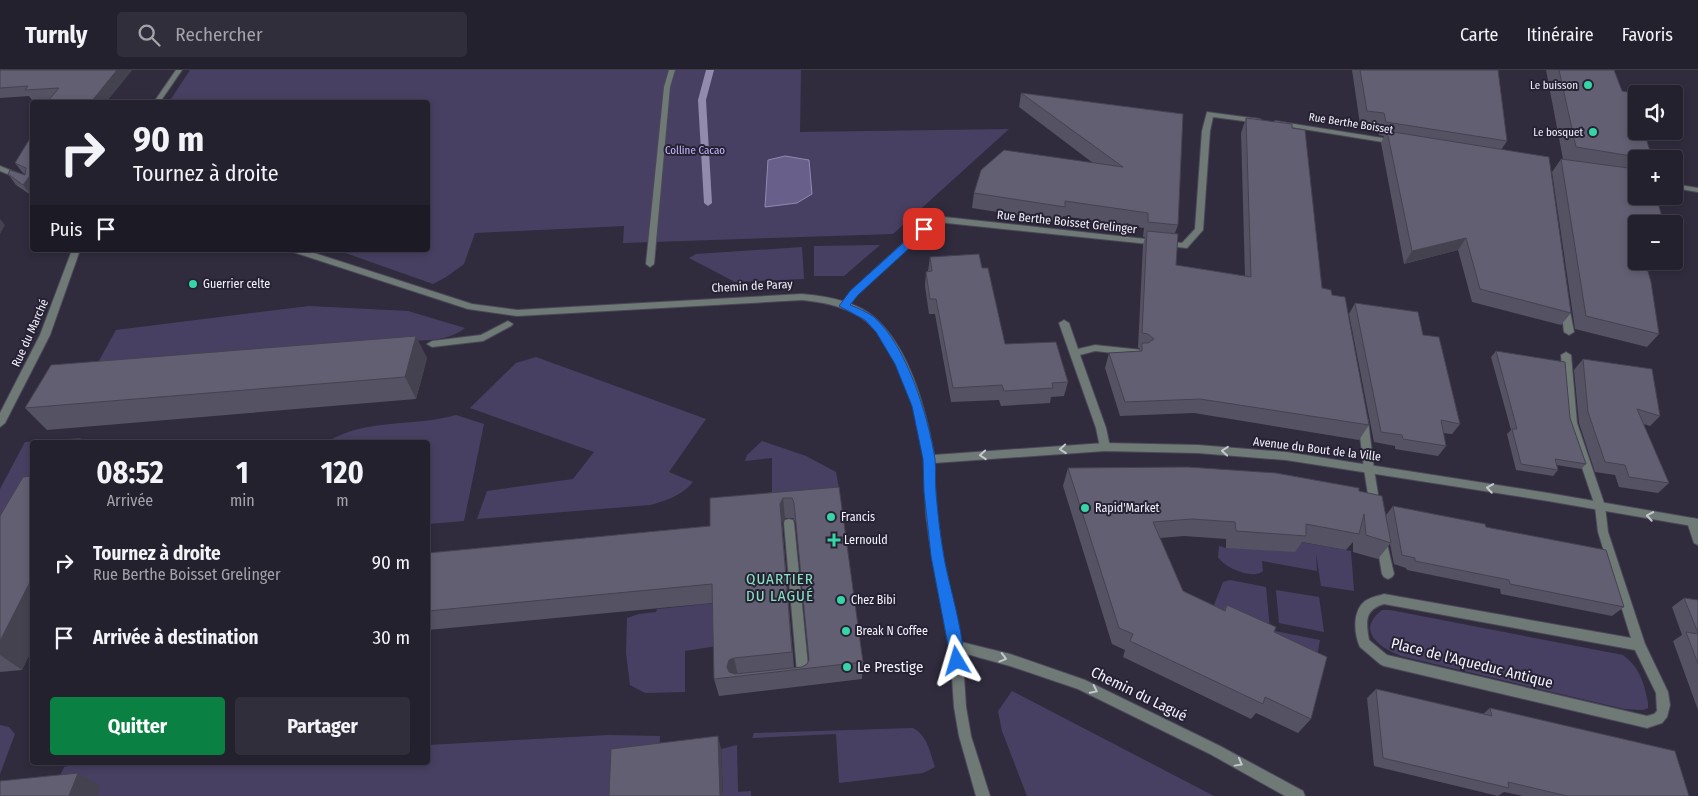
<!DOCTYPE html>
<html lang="fr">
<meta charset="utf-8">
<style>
:root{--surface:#24212e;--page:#302e3a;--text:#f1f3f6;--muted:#a3a3aa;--line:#413e4a;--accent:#0b8043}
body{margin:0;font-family:"Fira Sans Condensed",sans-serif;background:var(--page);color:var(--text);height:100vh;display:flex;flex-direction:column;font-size:19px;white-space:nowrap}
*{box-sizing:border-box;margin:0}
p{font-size:16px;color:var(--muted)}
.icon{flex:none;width:28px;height:28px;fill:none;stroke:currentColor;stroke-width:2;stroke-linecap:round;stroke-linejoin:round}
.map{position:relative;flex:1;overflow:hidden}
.sheet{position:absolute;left:30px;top:370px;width:400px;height:325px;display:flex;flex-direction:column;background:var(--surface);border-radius:5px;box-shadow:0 2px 8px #0003,0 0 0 1px var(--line)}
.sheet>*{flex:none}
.guide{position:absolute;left:30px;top:30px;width:400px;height:152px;border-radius:5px;box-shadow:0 2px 8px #0003,0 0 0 1px var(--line);background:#24212e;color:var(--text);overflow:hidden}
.buttons{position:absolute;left:1628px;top:15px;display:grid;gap:10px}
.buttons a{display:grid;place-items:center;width:55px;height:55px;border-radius:5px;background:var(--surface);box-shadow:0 2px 8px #0003,0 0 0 1px var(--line);font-size:25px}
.pin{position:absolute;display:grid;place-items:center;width:42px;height:42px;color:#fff;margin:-21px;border-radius:10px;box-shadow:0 2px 8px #0006}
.me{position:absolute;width:55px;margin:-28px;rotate:353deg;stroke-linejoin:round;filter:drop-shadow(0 0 4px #0008)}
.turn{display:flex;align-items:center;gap:18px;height:105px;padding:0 20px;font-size:22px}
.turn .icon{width:65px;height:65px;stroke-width:2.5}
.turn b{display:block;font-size:35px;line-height:42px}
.then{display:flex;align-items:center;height:48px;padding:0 20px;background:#0003;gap:10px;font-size:19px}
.eta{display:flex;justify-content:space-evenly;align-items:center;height:85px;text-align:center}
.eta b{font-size:30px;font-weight:700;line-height:35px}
.action{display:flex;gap:10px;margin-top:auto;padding:10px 20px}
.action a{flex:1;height:58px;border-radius:5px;background:var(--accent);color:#fff;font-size:20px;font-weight:700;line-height:58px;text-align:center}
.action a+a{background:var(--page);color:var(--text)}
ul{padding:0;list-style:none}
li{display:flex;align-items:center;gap:15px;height:75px;padding:0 20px}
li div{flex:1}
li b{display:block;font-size:19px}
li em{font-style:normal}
header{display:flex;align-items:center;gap:30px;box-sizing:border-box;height:70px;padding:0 25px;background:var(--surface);border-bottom:1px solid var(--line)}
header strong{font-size:24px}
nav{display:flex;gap:28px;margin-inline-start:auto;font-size:18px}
.search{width:350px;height:45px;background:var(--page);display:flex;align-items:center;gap:12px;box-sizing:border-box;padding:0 18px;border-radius:5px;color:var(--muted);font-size:19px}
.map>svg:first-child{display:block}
</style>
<header>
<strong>Turnly</strong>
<div class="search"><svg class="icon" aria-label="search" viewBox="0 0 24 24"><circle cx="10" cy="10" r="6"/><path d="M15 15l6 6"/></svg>Rechercher</div>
<nav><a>Carte</a><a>Itinéraire</a><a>Favoris</a></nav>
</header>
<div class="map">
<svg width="1698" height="726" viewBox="0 0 1698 726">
<rect width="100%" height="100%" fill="#302c3e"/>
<g fill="#484062">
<path d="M190 0H801L800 62 1009 59 893 164 623 173 624 156 475 163 464 194 446 207 433 214 337 180H428V32H169Z"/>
<path d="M880 175 844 206H814V176Z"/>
<path d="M802 177 804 209 735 212 689 188 696 184Z"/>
<path d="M309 236 408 241 465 258C447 272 425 270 404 271L90 307 116 260Z"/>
<path d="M536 287 706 349 669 402 693 412C683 425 665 431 650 435L477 449 487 421 573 409 594 382 470 338 516 293Z"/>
<path d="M456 345 484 354 464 451 428 454V372H327C366 348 414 357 456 345Z"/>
<path d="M81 368 79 372H32V452L0 512V419L25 372Z"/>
<path d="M762 371 806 386 836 402 840 424 772 430V388L745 391 747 385Z"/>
<path d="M1295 471 1351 481 1354 521 1321 516 1316 483 1317 501 1262 491 1263 501C1253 510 1225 498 1218 487L1219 476 1226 478Z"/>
<path d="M1230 510 1266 517 1270 560 1320 570 1314 602 1210 545 1223 512Z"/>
<path d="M1276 520 1319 527 1324 562 1279 553Z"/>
<path d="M716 533 717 576 685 581V622L645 623 630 615 626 583 627 548 639 544 656 542 657 539Z"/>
<path d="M1382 540H1390L1623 585C1640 598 1644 613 1648 633V638L1643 640 1624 639 1401 586C1380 578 1355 561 1382 540Z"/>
<path d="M1012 621 1214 726H1027L1002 661 998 641Z"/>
<path d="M0 655 9 657 15 664 0 704Z"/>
<path d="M913 658C927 665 930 682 935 697L923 703 839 713 836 664 752 668 754 663Z"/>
<path d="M608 665 660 666 659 687 617 726H97L100 716 54 720 64 697 74 695 75 693 428 692V675Z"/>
<path d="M737 675 738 722 751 721V726H723L721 679Z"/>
</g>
<path fill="#695f8b" stroke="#928bad" d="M785 86 809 90 812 124 797 133 765 137 768 90Z"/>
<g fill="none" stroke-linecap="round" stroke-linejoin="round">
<path fill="#928bad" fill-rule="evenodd" d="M706 0H714L706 30 712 133 708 136 704 133 698 30Z"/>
<g stroke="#4b4859" stroke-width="2">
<g id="service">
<path d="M669 0H675L670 17 654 194 650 197 646 194 664 17Z"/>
<path d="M1064 250 1069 253 1078 279 1095 275 1142 280 1147 283 1142 286 1095 281 1080 285 1106 358 1110 377 1109 380H1101L1100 377 1096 358 1059 253Z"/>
<path d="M508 251 513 254 511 256 483 271 432 277 427 274 432 271 481 265Z"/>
<path d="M1369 395 1373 396 1374 399 1380 437 1379 440 1375 441 1371 440 1370 437 1364 399 1365 396Z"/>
<path d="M1692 448 1696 449 1698 454V475L1694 473 1687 452 1688 449Z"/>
<path d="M789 449 793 450 794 453 809 606 807 610 803 612 797 610 795 606 797 602 784 453 785 450Z"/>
<path d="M1381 464 1385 466 1386 469 1394 504 1392 507 1388 509 1384 507 1382 504 1376 469 1377 466Z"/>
</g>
</g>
<g stroke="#4b4859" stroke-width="2">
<g id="minor">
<path d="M176 0H182L160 32H154Z"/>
<path d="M1207 42 1259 49 1263 51 1259 53 1213 47 1210 61 1203 160 1187 178 937 152 857 225 847 238 844 239 840 236 851 221 932 147 935 146 1182 173 1195 159 1202 61Z"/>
<path d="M1275 51 1395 70 1399 72 1395 74 1278 55H1275Z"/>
<path d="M1674 114 1698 118V122L1674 118Z"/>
<path d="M1565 233 1569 236 1574 262 1569 265 1564 262 1561 236Z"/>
<path d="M1566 282 1571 285 1577 353 1605 436 1608 462 1645 574 1668 622 1670 635 1667 647 1662 653 1647 658 1384 596 1380 594 1360 577C1354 564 1352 541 1365 531 1371 527 1378 526 1384 524L1631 568 1598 462 1595 436 1567 353 1561 285ZM1384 534 1635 580 1656 623 1657 641 1654 644 1647 646 1387 585 1369 570C1366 552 1364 540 1384 534Z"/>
<path d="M1363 346 1368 350 1374 399 1373 402H1365L1364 399 1358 350Z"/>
<path d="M956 571 960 572 962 576 966 637 971 666 990 726H976L959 666 954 637 950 576 952 572Z"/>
</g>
</g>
<g stroke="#4b4859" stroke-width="2">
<g id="tertiary">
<path d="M0 96 32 109V114L0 101Z"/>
<path d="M72 180H80L50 265 5 353 0 357V343L40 265Z"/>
<path d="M292 180H305L472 234 517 240 802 224C826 226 855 231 874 247 910 278 926 340 934 385L1105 373 1198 375 1286 382 1548 423 1698 449V457L1548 431 1286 390 1198 383 1105 381 934 393 936 438 943 486 961 572 1010 584 1085 610 1220 676 1303 721 1305 726H1285L1210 684 1078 619 1010 596 952 580C947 569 946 555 943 543 936 511 930 478 926 445 925 427 926 407 924 389 920 349 898 276 866 251 848 237 824 232 802 230L517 246 468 239 293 182Z"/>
</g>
</g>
<use href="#service" fill="#6f7a76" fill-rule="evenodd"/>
<use href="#minor" fill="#6f7a76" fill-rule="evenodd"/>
<use href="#tertiary" fill="#6f7a76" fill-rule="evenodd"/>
</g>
<g fill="#555263" fill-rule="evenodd">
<path d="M0 0H132L106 32H47L50 29 32 30 29 26 0 28Z"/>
<path d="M1352 0H1498L1507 71 1501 80 1571 243 1561 255 1472 232 1458 180 1404 194 1381 73 1384 66 1379 65 1377 56 1360 54Z"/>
<path d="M1546 0H1614L1622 21 1650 81 1648 83 1650 89H1636V191L1659 264 1647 277 1575 259 1552 102 1561 89H1563Z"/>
<path d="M1021 23 1183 44 1178 155 1175 163 1176 195 1245 206 1241 63 1246 48 1322 218 1332 225 1369 355 1359 370 1194 343 1120 346 1105 298 1109 283 1139 281 1140 278H1138L1143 175 1145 167H1143L1144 158 1063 146 1062 152 972 138 974 123 1093 93 1019 37Z"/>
<path d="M32 65 31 125 16 115 8 104 25 105V104L23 103 15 93Z"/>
<path d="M930 187 982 198 1005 274 1068 312 1064 326 1051 327 1050 333 1001 336 999 330 951 332 935 244H929L925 216 926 202 928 201Z"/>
<path d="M1355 233 1423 265 1460 354 1452 364 1443 363 1446 376 1438 386 1395 379V376L1374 372 1349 244Z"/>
<path d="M1496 281 1570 348 1586 394 1581 399 1557 395 1558 400 1553 406 1516 400 1507 364 1511 360 1491 287Z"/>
<path d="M427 288 416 329 47 360 25 338Z"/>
<path d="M1583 289 1660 346 1650 356 1643 354 1669 413 1658 423 1619 417 1615 405 1595 402 1579 353 1574 300Z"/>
<path d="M1068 398 1359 421 1386 445 1393 436 1486 457 1624 537 1612 546 1501 524 1500 519 1407 500 1406 498 1394 494 1390 474 1378 489 1353 482V472L1346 480 1302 472 1295 482 1226 478V469L1184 466 1160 468 1183 521 1224 540 1227 535 1274 562 1311 649 1298 663 1256 643 1251 649 1123 587 1125 580 1112 574 1063 416Z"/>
<path d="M32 406V579L22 600 0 602V446Z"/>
<path d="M839 417 863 592 862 609 719 626 714 609 713 533 428 560V483L710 456V428ZM785 448H793L796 453 809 590 807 594 802 597 794 598 782 453Z"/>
<path d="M1684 528 1698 530V640L1673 571 1682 565 1672 537Z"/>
<path d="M1376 619 1483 644 1490 638 1689 726H1523L1504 722 1498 726 1374 696 1367 628Z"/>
</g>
<g fill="#454250">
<path d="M117 0H132L106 32H91Z"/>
<path d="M32 103V123L31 125 23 115Z"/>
<path d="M0 149 5 155 0 164Z"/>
<path d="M1466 168 1458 180 1404 194 1412 181Z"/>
<path d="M416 266 427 288 416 329 405 307Z"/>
<path d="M783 428 785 448 782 453 794 599 780 434Z"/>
<path d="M32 508V579L22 600 0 585V571Z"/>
<path d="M734 588 738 605 729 607 727 597 729 590Z"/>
<path d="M718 666 721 679 723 726H720Z"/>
<path d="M78 703 101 716 97 726H69Z"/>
</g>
<g fill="#635f73" stroke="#454250" fill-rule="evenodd">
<path d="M0 0H117L91 32H47L59 18 25 20 28 16 0 18Z"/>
<path d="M1360 0H1498L1507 71 1386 52 1384 43 1367 41Z"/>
<path d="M1559 0H1614L1622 21 1633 23 1636 34V61H1644L1650 81 1647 80 1650 89 1576 77Z"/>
<path d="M1021 23 1183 44 1178 155 1148 152V143L1065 131V137L974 123 981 100 1004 80 1123 97Z"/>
<path d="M1246 48 1292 54V58L1305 60 1322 218 1331 220 1332 225 1345 227 1369 355 1200 329 1125 332 1109 283 1142 281V273H1148L1154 269 1148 264 1142 263 1147 161 1178 164 1176 195 1251 207Z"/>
<path d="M1387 61 1549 87 1571 243 1480 219 1466 168 1412 181Z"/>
<path d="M32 65V103L23 115 8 104 10 100 25 105 26 98 15 93Z"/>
<path d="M1561 89 1636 99V126H1656L1664 154H1636V191H1645L1651 212 1659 264 1586 246Z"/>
<path d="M979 184 982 198H988L1005 274 1056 272 1068 312 1052 313 1053 318 1004 321 1002 315 953 318 936 229H930L926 202 932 201 930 187Z"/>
<path d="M1355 233 1418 242 1423 265 1439 267 1460 354 1441 350 1446 376 1403 369 1402 365 1381 362Z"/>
<path d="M416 266 405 307 25 338 51 295Z"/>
<path d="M1496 281 1565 292 1570 348 1586 394 1555 389 1558 400 1521 394 1512 359H1517Z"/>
<path d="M1583 289 1652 299 1660 346 1637 339 1669 413 1629 407 1625 395 1605 392 1588 342Z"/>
<path d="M1188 397 1276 403 1359 418V421L1382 426 1391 473 1366 465 1364 444 1359 464 1306 454V466L1236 461 1235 452 1192 449 1153 452 1183 521 1225 541 1227 535 1276 557 1274 562 1327 587 1311 649 1265 627 1263 634 1130 571 1133 564 1119 558 1068 398Z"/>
<path d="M32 406V508L0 571V446L23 407Z"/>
<path d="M839 417 863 592 714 609 712 514 428 541V483L710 456V428ZM783 428H792L794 433 809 590 807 594 802 597 735 604 729 602 727 597 729 590 734 588 792 582 780 434Z"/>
<path d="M1393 436 1485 454 1486 457 1606 480 1624 537 1510 514 1509 510 1415 491V488L1402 485Z"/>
<path d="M1684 528 1698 530V563Z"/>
<path d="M1686 562 1698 564V594Z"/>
<path d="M1376 619 1492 646 1490 638 1675 681 1689 726H1567L1508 712 1509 718 1383 688Z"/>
<path d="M718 666 720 726H609L611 679Z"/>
<path d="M78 703 69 726H0V711Z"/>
</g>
<defs><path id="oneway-chevron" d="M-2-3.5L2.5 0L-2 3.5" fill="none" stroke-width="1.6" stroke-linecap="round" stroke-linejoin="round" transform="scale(1.25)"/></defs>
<g stroke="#c5c7ce">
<use href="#oneway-chevron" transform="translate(1063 379) rotate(176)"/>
<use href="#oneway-chevron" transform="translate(1225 381) rotate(-175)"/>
<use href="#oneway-chevron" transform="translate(983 385) rotate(176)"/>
<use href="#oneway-chevron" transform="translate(1490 418) rotate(-171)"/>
<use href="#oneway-chevron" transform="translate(1650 446) rotate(-170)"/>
<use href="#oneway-chevron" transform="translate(1003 588) rotate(15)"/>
<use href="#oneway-chevron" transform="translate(1094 620) rotate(26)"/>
<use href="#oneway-chevron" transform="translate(1239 693) rotate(29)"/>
</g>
<path fill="#1a73e8" stroke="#114b97" d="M924 156 929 159 928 161 858 225 850 235C858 238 867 242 874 247 907 276 928 346 935 389 936 400 935 412 936 423 938 444 940 466 944 487 947 509 969 579 962 596L957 597 952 596 931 486 924 422 923 389 912 336 895 294 876 262 865 250 839 236 850 221 921 157Z"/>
<g fill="#36d4a7" stroke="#262233" stroke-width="2">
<circle cx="1588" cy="15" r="5"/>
<circle cx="1593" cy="62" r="5"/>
<circle cx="193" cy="214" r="5"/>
<circle cx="1085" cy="438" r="5"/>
<circle cx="831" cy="447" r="5"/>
<path d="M831.5 462.5h5v5h5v5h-5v5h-5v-5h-5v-5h5z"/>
<circle cx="841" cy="530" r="5"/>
<circle cx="846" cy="561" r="5"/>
<circle cx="847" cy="597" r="5"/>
</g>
<g text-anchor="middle" stroke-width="4" stroke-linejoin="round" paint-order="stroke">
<g font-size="11" fill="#f3f1fd" stroke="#262233" text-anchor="end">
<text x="1578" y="19">Le buisson</text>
<text x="1583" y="66">Le bosquet</text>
</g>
<g font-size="11" fill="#f3f1fd" stroke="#262233">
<text transform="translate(1351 53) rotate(9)" y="4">Rue Berthe Boisset</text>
</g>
<g font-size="11" fill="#c8b7fe" stroke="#262233">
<text x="695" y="84">Colline Cacao</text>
</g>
<g font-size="12" fill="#f3f1fd" stroke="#262233">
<text transform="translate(1067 152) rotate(6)" y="4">Rue Berthe Boisset Grelinger</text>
<text transform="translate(752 216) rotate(-3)" y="4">Chemin de Paray</text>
<text transform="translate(30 263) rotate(-66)" y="4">Rue du Marché</text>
<text transform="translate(1317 379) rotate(7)" y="4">Avenue du Bout de la Ville</text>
</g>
<g font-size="12" fill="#f3f1fd" stroke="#262233" text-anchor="start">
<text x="203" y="218">Guerrier celte</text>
<text x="1095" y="442">Rapid'Market</text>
<text x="841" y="451">Francis</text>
<text x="844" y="474">Lernould</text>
<text x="851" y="534">Chez Bibi</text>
<text x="856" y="565">Break N Coffee</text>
</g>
<g font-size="15" letter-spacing="1" fill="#88e3c2" stroke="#262233">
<text x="780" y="514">QUARTIER<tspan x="780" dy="17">DU LAGUÉ</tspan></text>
</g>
<g font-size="15" fill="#f3f1fd" stroke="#262233">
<text transform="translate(1472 593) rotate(14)" y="5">Place de l'Aqueduc Antique</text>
<text transform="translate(1139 624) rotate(26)" y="5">Chemin du Lagué</text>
</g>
<g font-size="15" fill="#f3f1fd" stroke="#262233" text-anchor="start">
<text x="857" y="602">Le Prestige</text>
</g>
</g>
</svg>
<div class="buttons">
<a><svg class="icon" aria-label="sound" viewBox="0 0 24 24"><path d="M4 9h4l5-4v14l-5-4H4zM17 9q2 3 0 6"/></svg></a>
<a>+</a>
<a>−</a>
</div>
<div class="pin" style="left:924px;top:159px;background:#d93025"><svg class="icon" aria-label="arrive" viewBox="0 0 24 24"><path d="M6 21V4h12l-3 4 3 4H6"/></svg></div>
<svg class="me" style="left:957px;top:591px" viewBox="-20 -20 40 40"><path d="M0-17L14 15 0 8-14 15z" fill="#1a73e8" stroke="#fff" stroke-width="4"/></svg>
<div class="guide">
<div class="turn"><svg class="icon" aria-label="right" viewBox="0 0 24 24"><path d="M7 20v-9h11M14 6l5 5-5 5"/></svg><div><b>90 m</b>Tournez à droite</div></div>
<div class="then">Puis<svg class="icon" aria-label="arrive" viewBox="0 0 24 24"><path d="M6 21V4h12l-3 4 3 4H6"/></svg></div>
</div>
<section class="sheet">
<div class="eta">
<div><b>08:52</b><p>Arrivée</p></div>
<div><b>1</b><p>min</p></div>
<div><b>120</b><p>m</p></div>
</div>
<ul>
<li><svg class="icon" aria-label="right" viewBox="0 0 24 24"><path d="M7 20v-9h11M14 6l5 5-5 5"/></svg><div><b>Tournez à droite</b><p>Rue Berthe Boisset Grelinger</p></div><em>90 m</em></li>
<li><svg class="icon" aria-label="arrive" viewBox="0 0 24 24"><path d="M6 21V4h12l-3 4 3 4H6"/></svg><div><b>Arrivée à destination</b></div><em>30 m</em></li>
</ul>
<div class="action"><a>Quitter</a><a>Partager</a></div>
</section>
</div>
